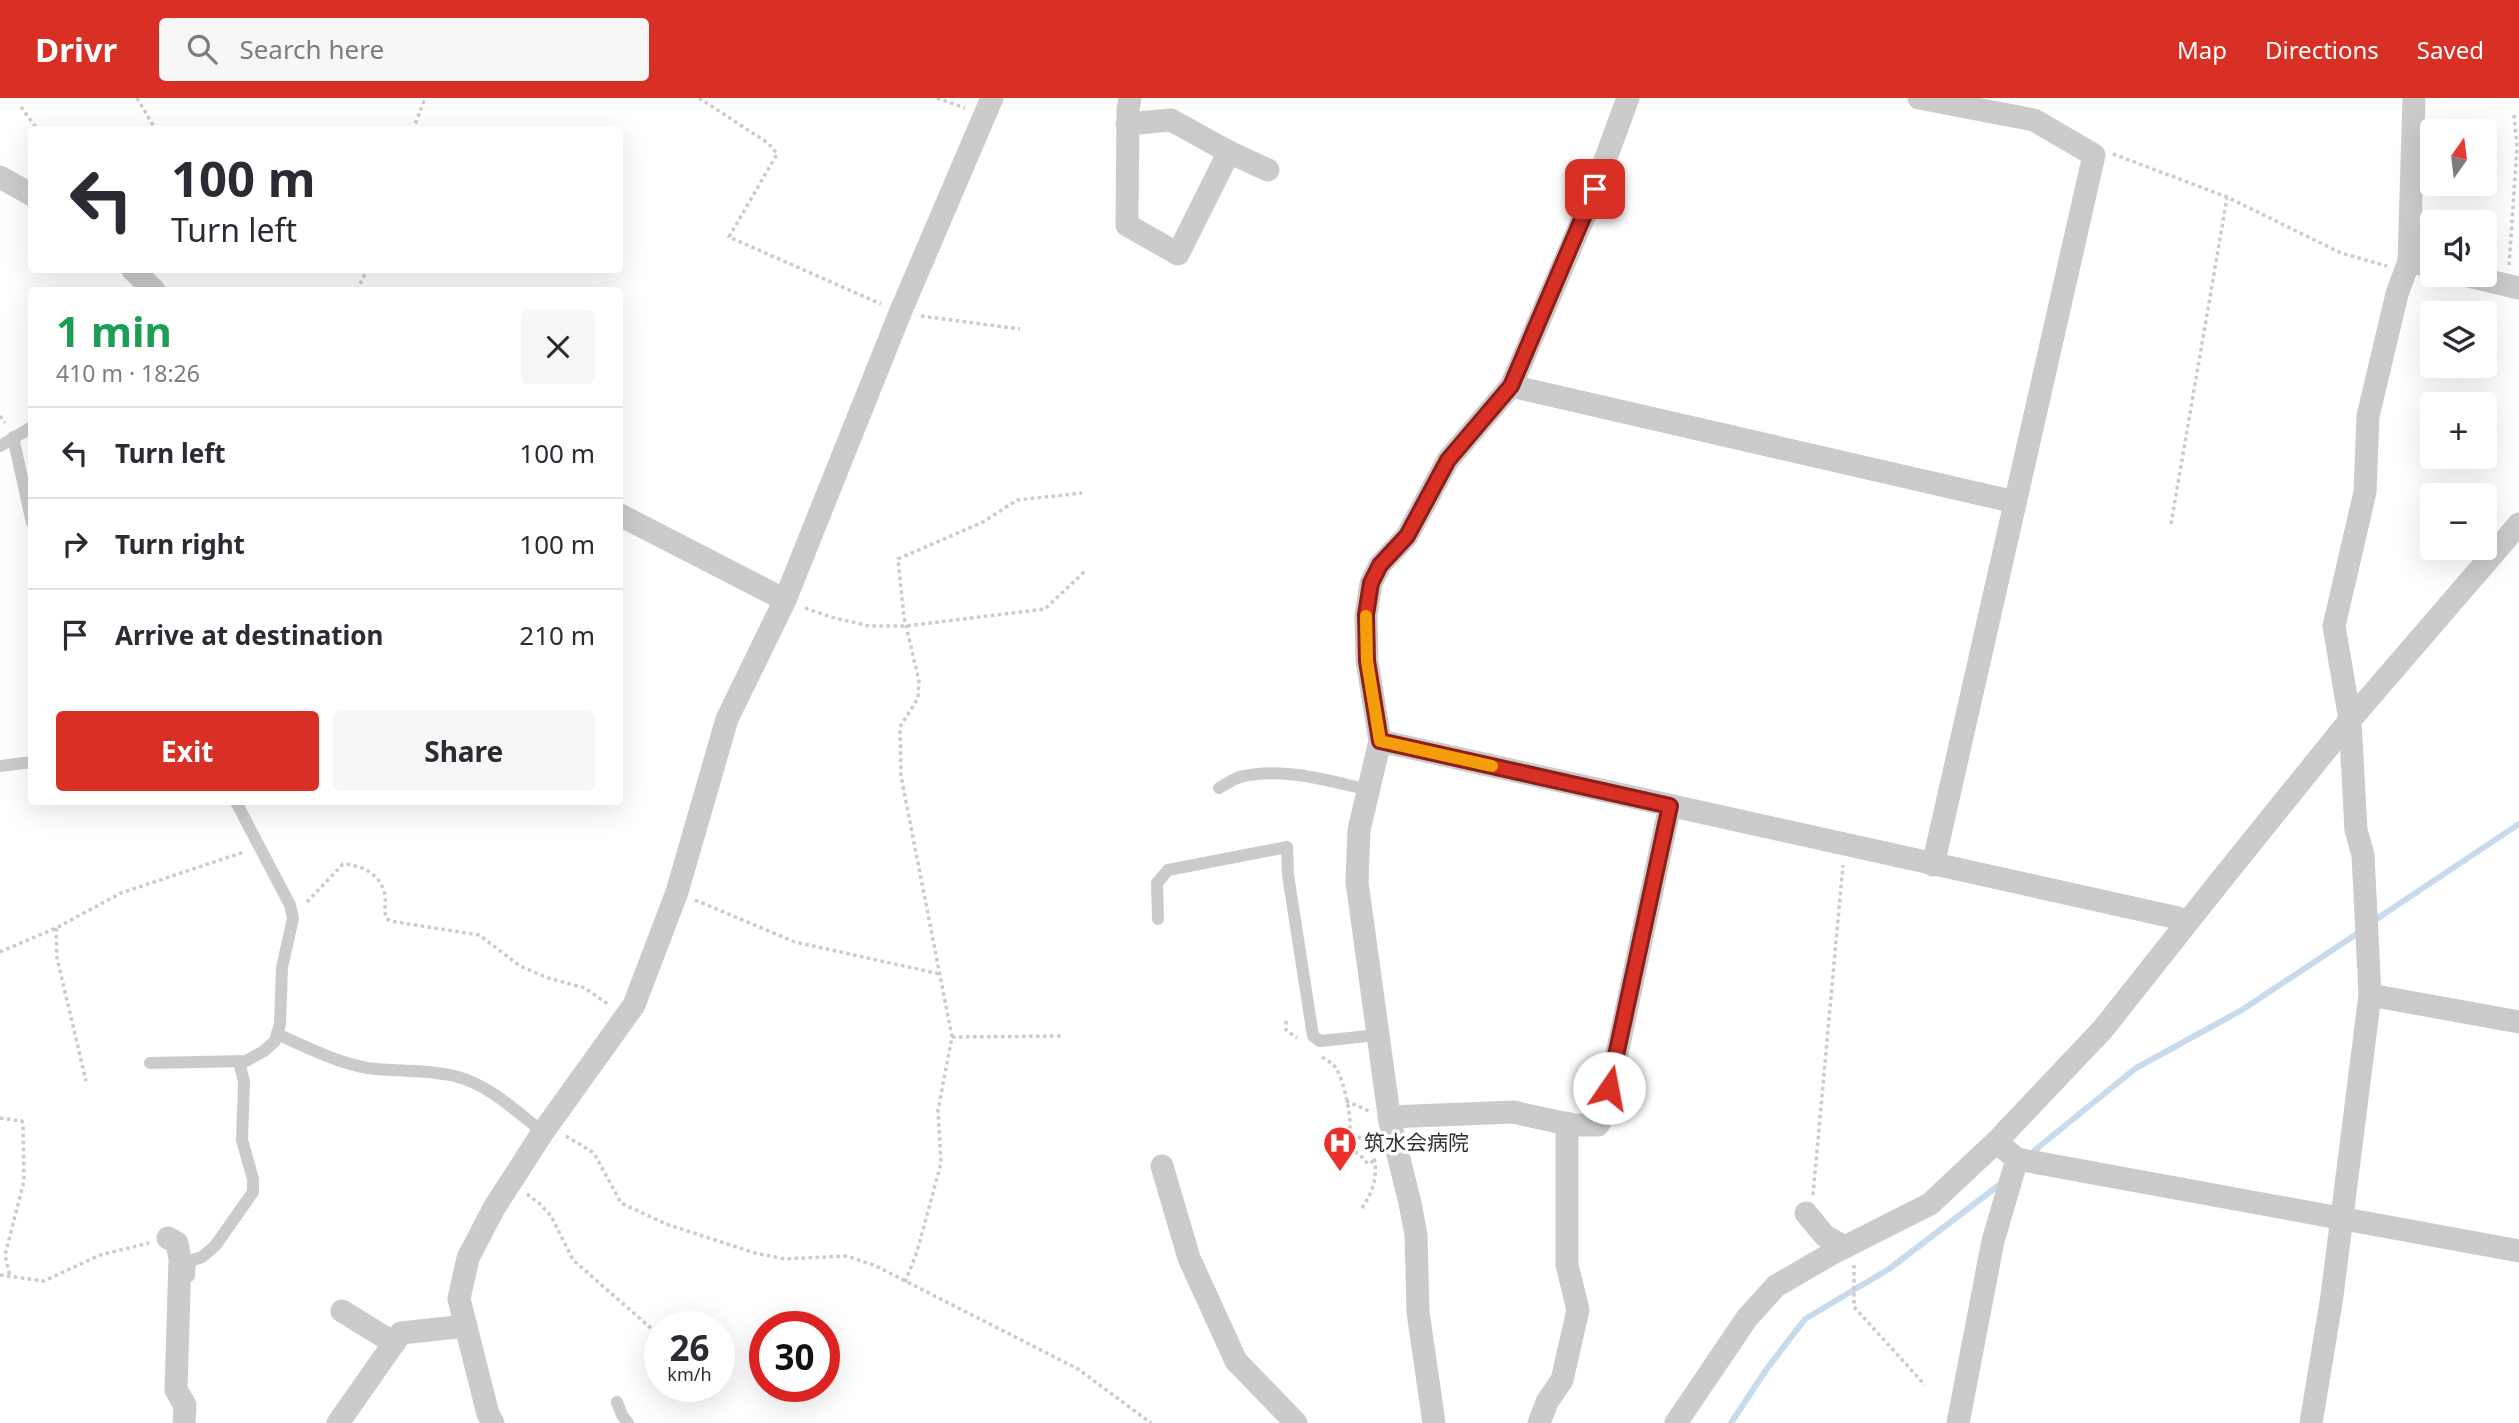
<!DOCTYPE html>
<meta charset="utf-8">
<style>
:root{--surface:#fff;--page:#f7f7f7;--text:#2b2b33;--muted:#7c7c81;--line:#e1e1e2;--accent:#d93025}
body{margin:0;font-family:"Noto Sans","Noto Sans JP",sans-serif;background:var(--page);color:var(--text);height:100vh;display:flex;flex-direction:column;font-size:26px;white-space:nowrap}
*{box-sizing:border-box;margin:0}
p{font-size:23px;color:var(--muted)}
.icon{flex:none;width:38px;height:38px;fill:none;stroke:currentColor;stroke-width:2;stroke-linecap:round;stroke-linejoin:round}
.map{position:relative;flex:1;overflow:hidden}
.panel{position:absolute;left:28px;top:189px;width:595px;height:518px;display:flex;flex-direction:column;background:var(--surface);border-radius:7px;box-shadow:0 7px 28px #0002}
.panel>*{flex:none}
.top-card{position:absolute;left:28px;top:28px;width:595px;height:147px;border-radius:7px;box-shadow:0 7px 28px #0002;background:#fff;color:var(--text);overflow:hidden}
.needle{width:46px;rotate:14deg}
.tools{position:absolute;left:2420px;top:21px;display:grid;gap:14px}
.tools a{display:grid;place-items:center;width:77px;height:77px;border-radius:7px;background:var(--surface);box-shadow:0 7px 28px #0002;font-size:35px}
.speed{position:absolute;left:644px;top:1213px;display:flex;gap:14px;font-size:35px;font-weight:700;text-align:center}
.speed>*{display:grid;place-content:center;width:91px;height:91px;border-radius:50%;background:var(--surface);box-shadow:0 7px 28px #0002;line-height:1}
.speed small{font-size:18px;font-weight:400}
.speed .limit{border:10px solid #d22;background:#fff;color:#111}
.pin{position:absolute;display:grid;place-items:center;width:60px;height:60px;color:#fff;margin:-30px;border-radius:14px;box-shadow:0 4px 10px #0006}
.me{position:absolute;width:77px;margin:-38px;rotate:12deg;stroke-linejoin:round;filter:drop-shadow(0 0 5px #0008)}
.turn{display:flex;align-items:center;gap:24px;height:147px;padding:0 28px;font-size:32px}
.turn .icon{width:91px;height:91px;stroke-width:2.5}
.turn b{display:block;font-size:49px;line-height:60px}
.round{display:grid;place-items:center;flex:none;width:74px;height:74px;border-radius:7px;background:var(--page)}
.head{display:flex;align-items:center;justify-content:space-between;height:119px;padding:0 28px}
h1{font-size:42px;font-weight:700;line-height:52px;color:#1e9e55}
.action{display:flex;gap:14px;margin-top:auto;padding:14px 28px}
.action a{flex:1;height:80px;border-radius:7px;background:var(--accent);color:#fff;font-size:28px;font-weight:700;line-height:80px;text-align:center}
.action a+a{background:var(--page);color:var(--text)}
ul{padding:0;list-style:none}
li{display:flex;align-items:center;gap:21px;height:91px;padding:0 28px;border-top:2px solid var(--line)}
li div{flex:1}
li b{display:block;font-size:26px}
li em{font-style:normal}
header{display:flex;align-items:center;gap:42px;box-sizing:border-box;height:98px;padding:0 35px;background:var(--accent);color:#fff}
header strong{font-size:33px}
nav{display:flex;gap:38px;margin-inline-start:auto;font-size:24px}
.search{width:490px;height:63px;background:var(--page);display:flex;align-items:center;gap:18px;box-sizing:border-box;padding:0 24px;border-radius:7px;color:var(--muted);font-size:26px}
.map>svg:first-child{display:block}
</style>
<header>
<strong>Drivr</strong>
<div class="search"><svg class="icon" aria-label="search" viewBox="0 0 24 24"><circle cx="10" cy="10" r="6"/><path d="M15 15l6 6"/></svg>Search here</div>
<nav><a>Map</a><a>Directions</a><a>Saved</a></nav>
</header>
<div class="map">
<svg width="2519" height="1325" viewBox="0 0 2519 1325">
<rect width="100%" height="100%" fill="#fff"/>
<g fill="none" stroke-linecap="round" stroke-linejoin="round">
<g stroke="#c7dbed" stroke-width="6">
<path d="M2372 824 2519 726"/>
<path d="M2032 1058 2037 1054 2035 1052 2136 970 2242 912 2361 833"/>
<path d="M1731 1325 1766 1272 1805 1221 1889 1171 2003 1084"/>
</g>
<g stroke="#cbcbcb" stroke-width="3.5" stroke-dasharray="3.5 3.5" stroke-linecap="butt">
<path d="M137 0 156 32"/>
<path d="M699 0 768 45 777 56 729 139 881 206"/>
<path d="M937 0 965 10"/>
<path d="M21 9 38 32"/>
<path d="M413 32 425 0"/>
<path d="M2113 56 2227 99 2341 155 2387 168"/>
<path d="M2509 167 2517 50 2514 16"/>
<path d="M357 192 367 172"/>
<path d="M921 218 1020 231"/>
<path d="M0 318 5 325"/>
<path d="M2171 426 2227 100"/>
<path d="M805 510 831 519 869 528H906L1045 511 1085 473"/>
<path d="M695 802 795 844 940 876"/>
<path d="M307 804 343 766C362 767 381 776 385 797 386 805 384 812 386 820L390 823 479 837 520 868 548 880 585 890 609 907"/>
<path d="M56 830 57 860 86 983"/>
<path d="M0 854 56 830 121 795 244 754"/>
<path d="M1286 923V932L1297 940"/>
<path d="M952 939 1062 938"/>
<path d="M1322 959C1327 962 1333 966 1336 970 1344 983 1353 1022 1349 1037"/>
<path d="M1346 1003 1369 1013"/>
<path d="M0 1020 22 1023 23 1027 24 1083 5 1157 10 1179"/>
<path d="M566 1038 594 1055 621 1105 666 1126 755 1155 785 1161 847 1158 876 1168 1078 1271 1151 1325"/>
<path d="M527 1096 540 1106 551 1118 573 1162 660 1238"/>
<path d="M1813 1097 1843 767"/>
<path d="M1362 1110C1373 1093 1378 1080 1374 1059 1367 1045 1361 1033 1342 1040L1340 1045 1360 1057 1368 1066 1375 1062"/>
<path d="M1854 1167V1209L1925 1287"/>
<path d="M0 1177 44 1183 100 1157 149 1145"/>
<path d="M905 1184 917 1154 941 1065 938 1012 952 939 901 678 900 629 918 600 919 583 904 519 898 461 983 424 1017 402 1082 395"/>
</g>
<g stroke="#cbcbcb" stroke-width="12">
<path d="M13 339 32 425"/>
<path d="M0 348 32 329"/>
<path d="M0 668 32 664"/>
<path d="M1219 690C1227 686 1235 679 1244 678 1284 669 1330 683 1369 692"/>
<path d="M1158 821 1157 785 1168 772 1287 749 1288 777 1313 938 1320 943 1378 937"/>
<path d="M277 936C307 949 335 964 367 970 397 974 428 971 458 979 489 987 518 1015 543 1034"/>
<path d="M150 965 246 963 264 953 275 943 280 926 282 870 293 820 290 807 236 704"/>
<path d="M189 1178 190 1163 202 1159 215 1148 253 1094V1081L242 1042 244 984 239 963"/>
<path d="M617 1304 622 1317 628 1325"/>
</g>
<g stroke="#cbcbcb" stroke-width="23">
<path d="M1130 0 1128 11 1127 127 1178 156 1229 54"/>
<path d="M1919 0 2034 22 2094 57 1933 767"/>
<path d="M1127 26 1171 22 1229 54 1268 72"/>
<path d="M0 79 32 97"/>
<path d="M2409 163 2432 169"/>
<path d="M133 172 154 192"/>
<path d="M2464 177 2519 190"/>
<path d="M1511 288 2015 404"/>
<path d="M620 417 785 502"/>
<path d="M1380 643 2178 820"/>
<path d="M2370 897 2519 924"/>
<path d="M1389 1019 1513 1014 1572 1027H1598L1604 1016 1670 708"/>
<path d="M1996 1044 2017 1061 2519 1153"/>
<path d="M1162 1068 1189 1160 1236 1263 1296 1325"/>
<path d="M1806 1115 1825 1138 1845 1149"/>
<path d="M168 1140 177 1145 180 1161 176 1292 185 1307 184 1325"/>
<path d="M342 1213 394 1245"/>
<path d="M338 1325 401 1235 466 1228"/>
<path d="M493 1325 488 1316 459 1201 468 1160 494 1110 543 1034 634 907 677 794 727 621 785 502 900 215 992 0"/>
<path d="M1434 1325 1418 1214 1416 1137 1410 1105 1390 1024 1357 784 1359 732 1380 643 1367 563 1366 517 1371 485 1380 467 1407 438 1448 362 1511 288 1586 114 1628 0"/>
<path d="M1539 1325 1547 1304 1562 1282 1578 1212 1567 1167V1025"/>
<path d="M1676 1325 1747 1220 1776 1188 1831 1156 1930 1106 1996 1044 2103 931 2225 777 2350 622 2519 426"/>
<path d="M1958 1325 1993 1143 2017 1061"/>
<path d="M2311 1325 2332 1198 2370 897 2363 757 2356 732 2350 622 2334 528 2365 394 2368 318 2397 196 2409 163 2414 0"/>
</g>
</g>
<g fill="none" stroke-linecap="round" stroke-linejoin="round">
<g stroke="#8d1f18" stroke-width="18">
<path id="route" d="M1595 91 1511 288 1448 362 1407 438 1380 467 1371 485 1366 517 1367 563 1380 643 1670 708 1609 990"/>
</g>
<use href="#route" stroke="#d93025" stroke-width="12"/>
<path stroke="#f59e0b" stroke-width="12" d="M1366 518 1367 563 1380 643 1492 668"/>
</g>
<defs>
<g id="hospital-pin" transform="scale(1.75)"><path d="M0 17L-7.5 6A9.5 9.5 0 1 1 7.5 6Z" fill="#eb2f2b" stroke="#fff"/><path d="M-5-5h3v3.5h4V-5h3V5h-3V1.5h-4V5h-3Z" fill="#fff"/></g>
</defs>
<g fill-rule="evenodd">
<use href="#hospital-pin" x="1340" y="1045"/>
</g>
<g text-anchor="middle" stroke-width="7" stroke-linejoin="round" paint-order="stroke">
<g font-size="21" fill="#2e2e2e" stroke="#fff" text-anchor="start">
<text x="1364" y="1052">筑水会病院</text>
</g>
</g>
</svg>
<div class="tools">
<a><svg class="needle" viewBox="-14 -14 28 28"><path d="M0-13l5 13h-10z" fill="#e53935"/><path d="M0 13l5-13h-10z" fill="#7c7c81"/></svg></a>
<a><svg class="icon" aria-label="sound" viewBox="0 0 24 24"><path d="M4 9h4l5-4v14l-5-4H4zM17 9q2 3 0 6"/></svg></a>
<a><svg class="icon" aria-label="layers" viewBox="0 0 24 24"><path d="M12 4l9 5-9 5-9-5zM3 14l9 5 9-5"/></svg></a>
<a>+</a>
<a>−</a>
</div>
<div class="speed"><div>26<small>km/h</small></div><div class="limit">30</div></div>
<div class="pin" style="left:1595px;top:91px;background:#d93025"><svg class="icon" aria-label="arrive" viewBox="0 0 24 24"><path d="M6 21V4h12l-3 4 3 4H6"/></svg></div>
<svg class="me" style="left:1609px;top:990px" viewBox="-20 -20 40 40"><circle r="19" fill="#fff"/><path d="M0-13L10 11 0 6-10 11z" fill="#d93025"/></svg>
<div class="top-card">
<div class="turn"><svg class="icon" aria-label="left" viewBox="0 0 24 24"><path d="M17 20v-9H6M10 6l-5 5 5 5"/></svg><div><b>100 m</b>Turn left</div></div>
</div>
<section class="panel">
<div class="head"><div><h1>1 min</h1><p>410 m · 18:26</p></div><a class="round"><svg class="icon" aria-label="close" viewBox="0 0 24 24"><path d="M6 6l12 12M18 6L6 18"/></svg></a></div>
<ul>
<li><svg class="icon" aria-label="left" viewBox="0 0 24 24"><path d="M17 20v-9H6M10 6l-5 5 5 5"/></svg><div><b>Turn left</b></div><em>100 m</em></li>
<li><svg class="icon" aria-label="right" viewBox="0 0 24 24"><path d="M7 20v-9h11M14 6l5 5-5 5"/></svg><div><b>Turn right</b></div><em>100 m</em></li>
<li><svg class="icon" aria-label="arrive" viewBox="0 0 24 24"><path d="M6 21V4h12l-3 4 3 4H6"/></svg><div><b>Arrive at destination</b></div><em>210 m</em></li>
</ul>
<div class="action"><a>Exit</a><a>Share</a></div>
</section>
</div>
